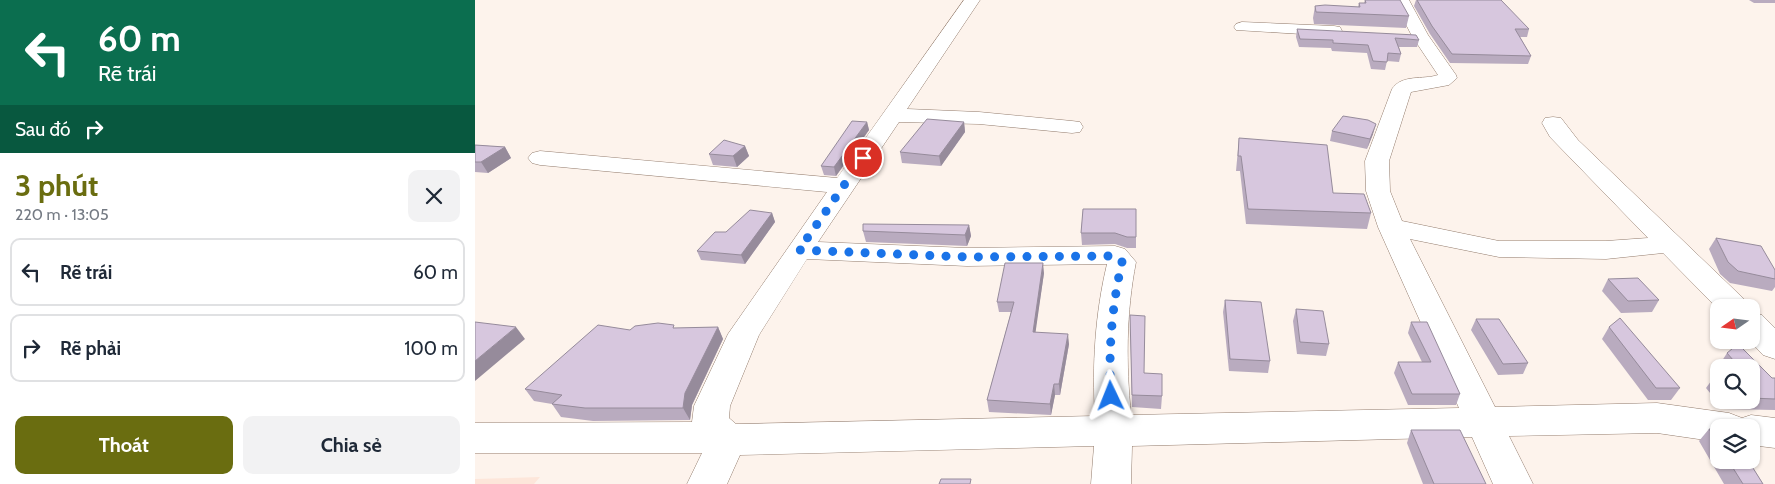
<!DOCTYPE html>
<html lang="vi">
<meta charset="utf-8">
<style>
:root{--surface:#fff;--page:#f2f2f3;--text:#1f2937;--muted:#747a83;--line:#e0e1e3;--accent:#6a6d10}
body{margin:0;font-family:Cabin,sans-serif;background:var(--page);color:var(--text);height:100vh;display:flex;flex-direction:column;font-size:19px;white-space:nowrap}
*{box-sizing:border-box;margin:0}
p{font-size:16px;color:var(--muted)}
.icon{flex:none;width:28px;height:28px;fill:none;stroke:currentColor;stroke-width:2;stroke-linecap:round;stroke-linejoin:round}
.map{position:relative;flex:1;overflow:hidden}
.side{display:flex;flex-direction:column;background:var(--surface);width:475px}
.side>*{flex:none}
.guide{background:#0b6e4f;color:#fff;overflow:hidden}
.needle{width:32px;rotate:256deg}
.buttons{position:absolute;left:1235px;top:299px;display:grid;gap:10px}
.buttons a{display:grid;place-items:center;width:50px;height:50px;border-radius:10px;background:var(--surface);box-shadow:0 1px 4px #0004;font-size:25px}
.pin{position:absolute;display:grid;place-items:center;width:42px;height:42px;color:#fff;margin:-21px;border:2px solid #fff;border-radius:50%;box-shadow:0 1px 5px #0007}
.me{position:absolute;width:55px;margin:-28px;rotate:358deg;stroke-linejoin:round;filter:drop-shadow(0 0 4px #0008)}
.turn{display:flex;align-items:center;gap:18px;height:105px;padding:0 15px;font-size:22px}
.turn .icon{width:65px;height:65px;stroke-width:2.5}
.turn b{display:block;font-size:35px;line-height:42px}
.then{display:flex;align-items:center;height:48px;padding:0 15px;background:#0003;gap:10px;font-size:19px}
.round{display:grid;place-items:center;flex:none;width:52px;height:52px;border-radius:10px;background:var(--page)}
.headline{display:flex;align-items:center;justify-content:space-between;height:85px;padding:0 15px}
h1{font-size:30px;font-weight:800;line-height:38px;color:var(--accent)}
.primary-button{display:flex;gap:10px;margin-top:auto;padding:10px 15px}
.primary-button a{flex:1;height:58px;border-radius:10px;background:var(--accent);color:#fff;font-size:20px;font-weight:800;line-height:58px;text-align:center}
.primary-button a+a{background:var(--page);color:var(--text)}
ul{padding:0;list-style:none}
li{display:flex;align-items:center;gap:15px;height:68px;margin:0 10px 8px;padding:0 5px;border:2px solid var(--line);border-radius:10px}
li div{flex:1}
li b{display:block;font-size:19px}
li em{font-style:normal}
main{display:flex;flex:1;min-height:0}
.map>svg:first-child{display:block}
</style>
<main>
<section class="side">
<div class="guide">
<div class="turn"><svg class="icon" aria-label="left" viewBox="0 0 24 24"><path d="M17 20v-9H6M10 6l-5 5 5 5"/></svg><div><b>60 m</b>Rẽ trái</div></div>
<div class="then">Sau đó<svg class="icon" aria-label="right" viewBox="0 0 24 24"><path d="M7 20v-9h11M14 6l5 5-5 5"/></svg></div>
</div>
<div class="headline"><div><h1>3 phút</h1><p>220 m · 13:05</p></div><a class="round"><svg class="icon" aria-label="close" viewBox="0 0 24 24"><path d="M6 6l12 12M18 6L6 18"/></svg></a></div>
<ul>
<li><svg class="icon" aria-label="left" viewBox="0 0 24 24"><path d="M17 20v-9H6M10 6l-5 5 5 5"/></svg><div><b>Rẽ trái</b></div><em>60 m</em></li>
<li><svg class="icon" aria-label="right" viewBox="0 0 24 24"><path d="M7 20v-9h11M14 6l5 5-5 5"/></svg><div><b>Rẽ phải</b></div><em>100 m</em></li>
</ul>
<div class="primary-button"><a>Thoát</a><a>Chia sẻ</a></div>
</section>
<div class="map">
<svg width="1300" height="484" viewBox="0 0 1300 484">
<rect width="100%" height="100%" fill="#fdf3ec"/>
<path fill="#fde6da" d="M65 477 59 484H0V479Z"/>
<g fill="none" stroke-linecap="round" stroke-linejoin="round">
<g stroke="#937c6d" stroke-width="1">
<g id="minor">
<path d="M489 0H505L432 109 504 112 597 121 605 122 608 127 605 132 597 133 504 124 424 122 343 242 492 248 640 246 650 249 661 262C651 313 651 364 656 415L984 408 903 227 891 191 890 161 917 89C927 74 948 80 963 75L937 36 918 0H934L953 35 981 75 982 78 974 85 936 92 914 161 915 191 927 221 1024 241H1131L1173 238 1075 137 1067 123 1070 118 1078 117 1086 118 1103 140 1271 301 1275 308H1244V310L1188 253 1131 259 1024 257 935 239 1020 407 1182 403 1254 413 1267 418 1276 415 1300 418V448L1276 445V428H1244V442L1182 433 1034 436 1058 484H1018L997 437 657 446 656 484H616L619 446 265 455 252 484H212L227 453H0V423L217 422 219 406 253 334 352 192 65 165 57 163 53 158 57 153 65 151 362 178ZM332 259 492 266 632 264C620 314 617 365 620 416L261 424 254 418 255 406 284 335Z"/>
<path d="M767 22 859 26 865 27 867 31 865 35 859 36 761 30 759 27 761 24Z"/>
<path d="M1276 312 1287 315 1300 328V359L1288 355 1274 340H1276Z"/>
</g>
</g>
<use href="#minor" fill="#fff" fill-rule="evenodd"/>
</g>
<g fill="#b9abbf">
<path d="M890 0 934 16 931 28 839 24 838 18 840 6 883 7 884 3H889Z"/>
<path d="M941 0 1054 29 1052 37H1045L1056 56 1053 64 975 63 955 34 939 6Z"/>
<path d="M1274 0H1300V3H1279Z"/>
<path d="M822 29 944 40 942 47H924L926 54 924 62 912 61 910 70 896 69 892 53 857 51 856 48 824 47 821 37Z"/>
<path d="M392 122 394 130 361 176 349 175 346 166Z"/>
<path d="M489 122 490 132 466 166 427 163 425 152Z"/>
<path d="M857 131 898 134 892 149 855 141Z"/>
<path d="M764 138 858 193 896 213 892 229 771 224 765 171H761Z"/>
<path d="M0 145 30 147 36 158 13 173 0 172Z"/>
<path d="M270 146 274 156 262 167 238 165 234 154Z"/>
<path d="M608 209 661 237V248H652L640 244 607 245 606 233Z"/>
<path d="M297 213 300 222 270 264 226 260 222 251 251 232Z"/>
<path d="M494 225 496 236 492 246 391 242 388 231Z"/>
<path d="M1241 238 1300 270V287L1297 291 1255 283 1245 274 1234 249Z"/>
<path d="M569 273 560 332 594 344 585 395H580L576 415 514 412 512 400 536 312H524L522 302Z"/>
<path d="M1133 279 1184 300 1177 312 1146 313 1127 291Z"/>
<path d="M750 300 795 361 793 373 754 371 748 312Z"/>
<path d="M821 309 854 344 851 356 822 354 818 321Z"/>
<path d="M655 315 669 373 687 396 686 409 657 407Z"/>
<path d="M1001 319 1053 363 1048 374 1023 375 996 330Z"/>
<path d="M936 322 985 394 981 405H933L919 373 923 362H947L933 333Z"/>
<path d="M243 327 248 339 217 405 215 420 118 421 86 417 77 404 59 401 50 389 155 330Z"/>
<path d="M1134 327 1205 388 1196 400H1173L1127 339Z"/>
<path d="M1252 353 1297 378H1300V410L1248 409 1231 388 1239 377H1244V400H1276V368H1247L1245 364Z"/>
<path d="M1234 429 1244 430V460H1273L1288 484H1249L1224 441Z"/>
<path d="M936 430 1011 484H948L932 443Z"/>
</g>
<g fill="#968b9b">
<path d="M392 122 394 130 361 176 359 167Z"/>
<path d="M489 122 490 132 466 166 464 156Z"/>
<path d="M901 124 898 134 892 149 895 139Z"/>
<path d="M270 146 274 156 262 167 258 156Z"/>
<path d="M30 147 36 158 13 173 6 162Z"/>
<path d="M297 213 300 222 270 264 266 255Z"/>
<path d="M494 225 496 236 492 246 490 235Z"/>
<path d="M568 263 569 273 559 343 558 332Z"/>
<path d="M41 327 50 339 0 381V361Z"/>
<path d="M243 327 248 339 217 405 215 420 208 408 210 393Z"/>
<path d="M593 334 594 344 585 395 584 384Z"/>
<path d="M579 384 580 395 576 415 575 404Z"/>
</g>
<g fill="#d7c7de" stroke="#968b9b">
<path d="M890 0H925L934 16 841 12 840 6 850 5 885 7 884 3H891Z"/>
<path d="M942 0H1026L1054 29H1040L1056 56 977 54 957 26Z"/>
<path d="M822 29 941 35 944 40 920 38 926 54 913 53 912 62 898 61 893 45 858 43V40L825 39Z"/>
<path d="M868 116 893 120 901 124 895 139 857 131Z"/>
<path d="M452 119 489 122 464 156 425 152Z"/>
<path d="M377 121 392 122 359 167 346 166Z"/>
<path d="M764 138 852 145 858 193 889 194 896 213 773 209 766 156H763Z"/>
<path d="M249 140 270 146 258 156 234 154Z"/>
<path d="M0 145 30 147 6 162H0Z"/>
<path d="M608 209H661V237H652L640 233H606Z"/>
<path d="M275 210 297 213 266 255 222 251 240 232H251Z"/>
<path d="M388 224 494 225 490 235 388 231Z"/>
<path d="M1241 238 1286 246 1300 270V279L1263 271 1253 262Z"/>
<path d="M530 263H568L558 332 593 334 584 384H579L575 404 512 400 539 302H522Z"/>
<path d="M1163 278 1184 300 1153 301 1133 279Z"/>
<path d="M750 300 786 302 795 361 755 359Z"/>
<path d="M821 309 848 311 854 344 825 342Z"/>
<path d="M655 315 670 316 669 373 687 374V396L657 395Z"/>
<path d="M1145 318 1205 388H1181L1134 327Z"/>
<path d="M1001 319H1024L1053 363 1028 364Z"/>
<path d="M0 322 41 327 0 361Z"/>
<path d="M936 322H952L985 394H937L923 362H956Z"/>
<path d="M183 323 199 325 198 328 243 327 210 393 208 408H110L77 404 87 395 50 389 123 325 155 330 160 326Z"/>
<path d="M1263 344 1297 378H1300V399L1276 398V368H1265L1252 353Z"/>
<path d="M1239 377H1244V383Z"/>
<path d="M1234 429 1244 430V445Z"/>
<path d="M936 430H985L1011 484H959Z"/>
<path d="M1253 460H1273L1288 484H1268Z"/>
<path d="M466 479H496L495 484H464Z"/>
</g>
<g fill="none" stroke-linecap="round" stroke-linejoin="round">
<path stroke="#1a73e8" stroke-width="9" stroke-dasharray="0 16.2" d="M388 158 324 250 492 257 640 256 647 262C637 305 633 352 636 396"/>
</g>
</svg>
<div class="buttons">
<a><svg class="needle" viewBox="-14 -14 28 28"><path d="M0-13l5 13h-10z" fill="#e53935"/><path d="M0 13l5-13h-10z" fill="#747a83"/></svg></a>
<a><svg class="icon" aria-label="search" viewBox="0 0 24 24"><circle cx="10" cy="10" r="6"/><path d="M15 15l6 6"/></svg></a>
<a><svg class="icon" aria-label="layers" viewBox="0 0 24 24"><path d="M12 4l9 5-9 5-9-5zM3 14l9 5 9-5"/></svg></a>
</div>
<div class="pin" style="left:388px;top:158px;background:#d93025"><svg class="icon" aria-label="arrive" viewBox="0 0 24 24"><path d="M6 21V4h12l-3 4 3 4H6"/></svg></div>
<svg class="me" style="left:636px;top:396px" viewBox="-20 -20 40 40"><path d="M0-17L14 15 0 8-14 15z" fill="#1a73e8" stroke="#fff" stroke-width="4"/></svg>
</div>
</main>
